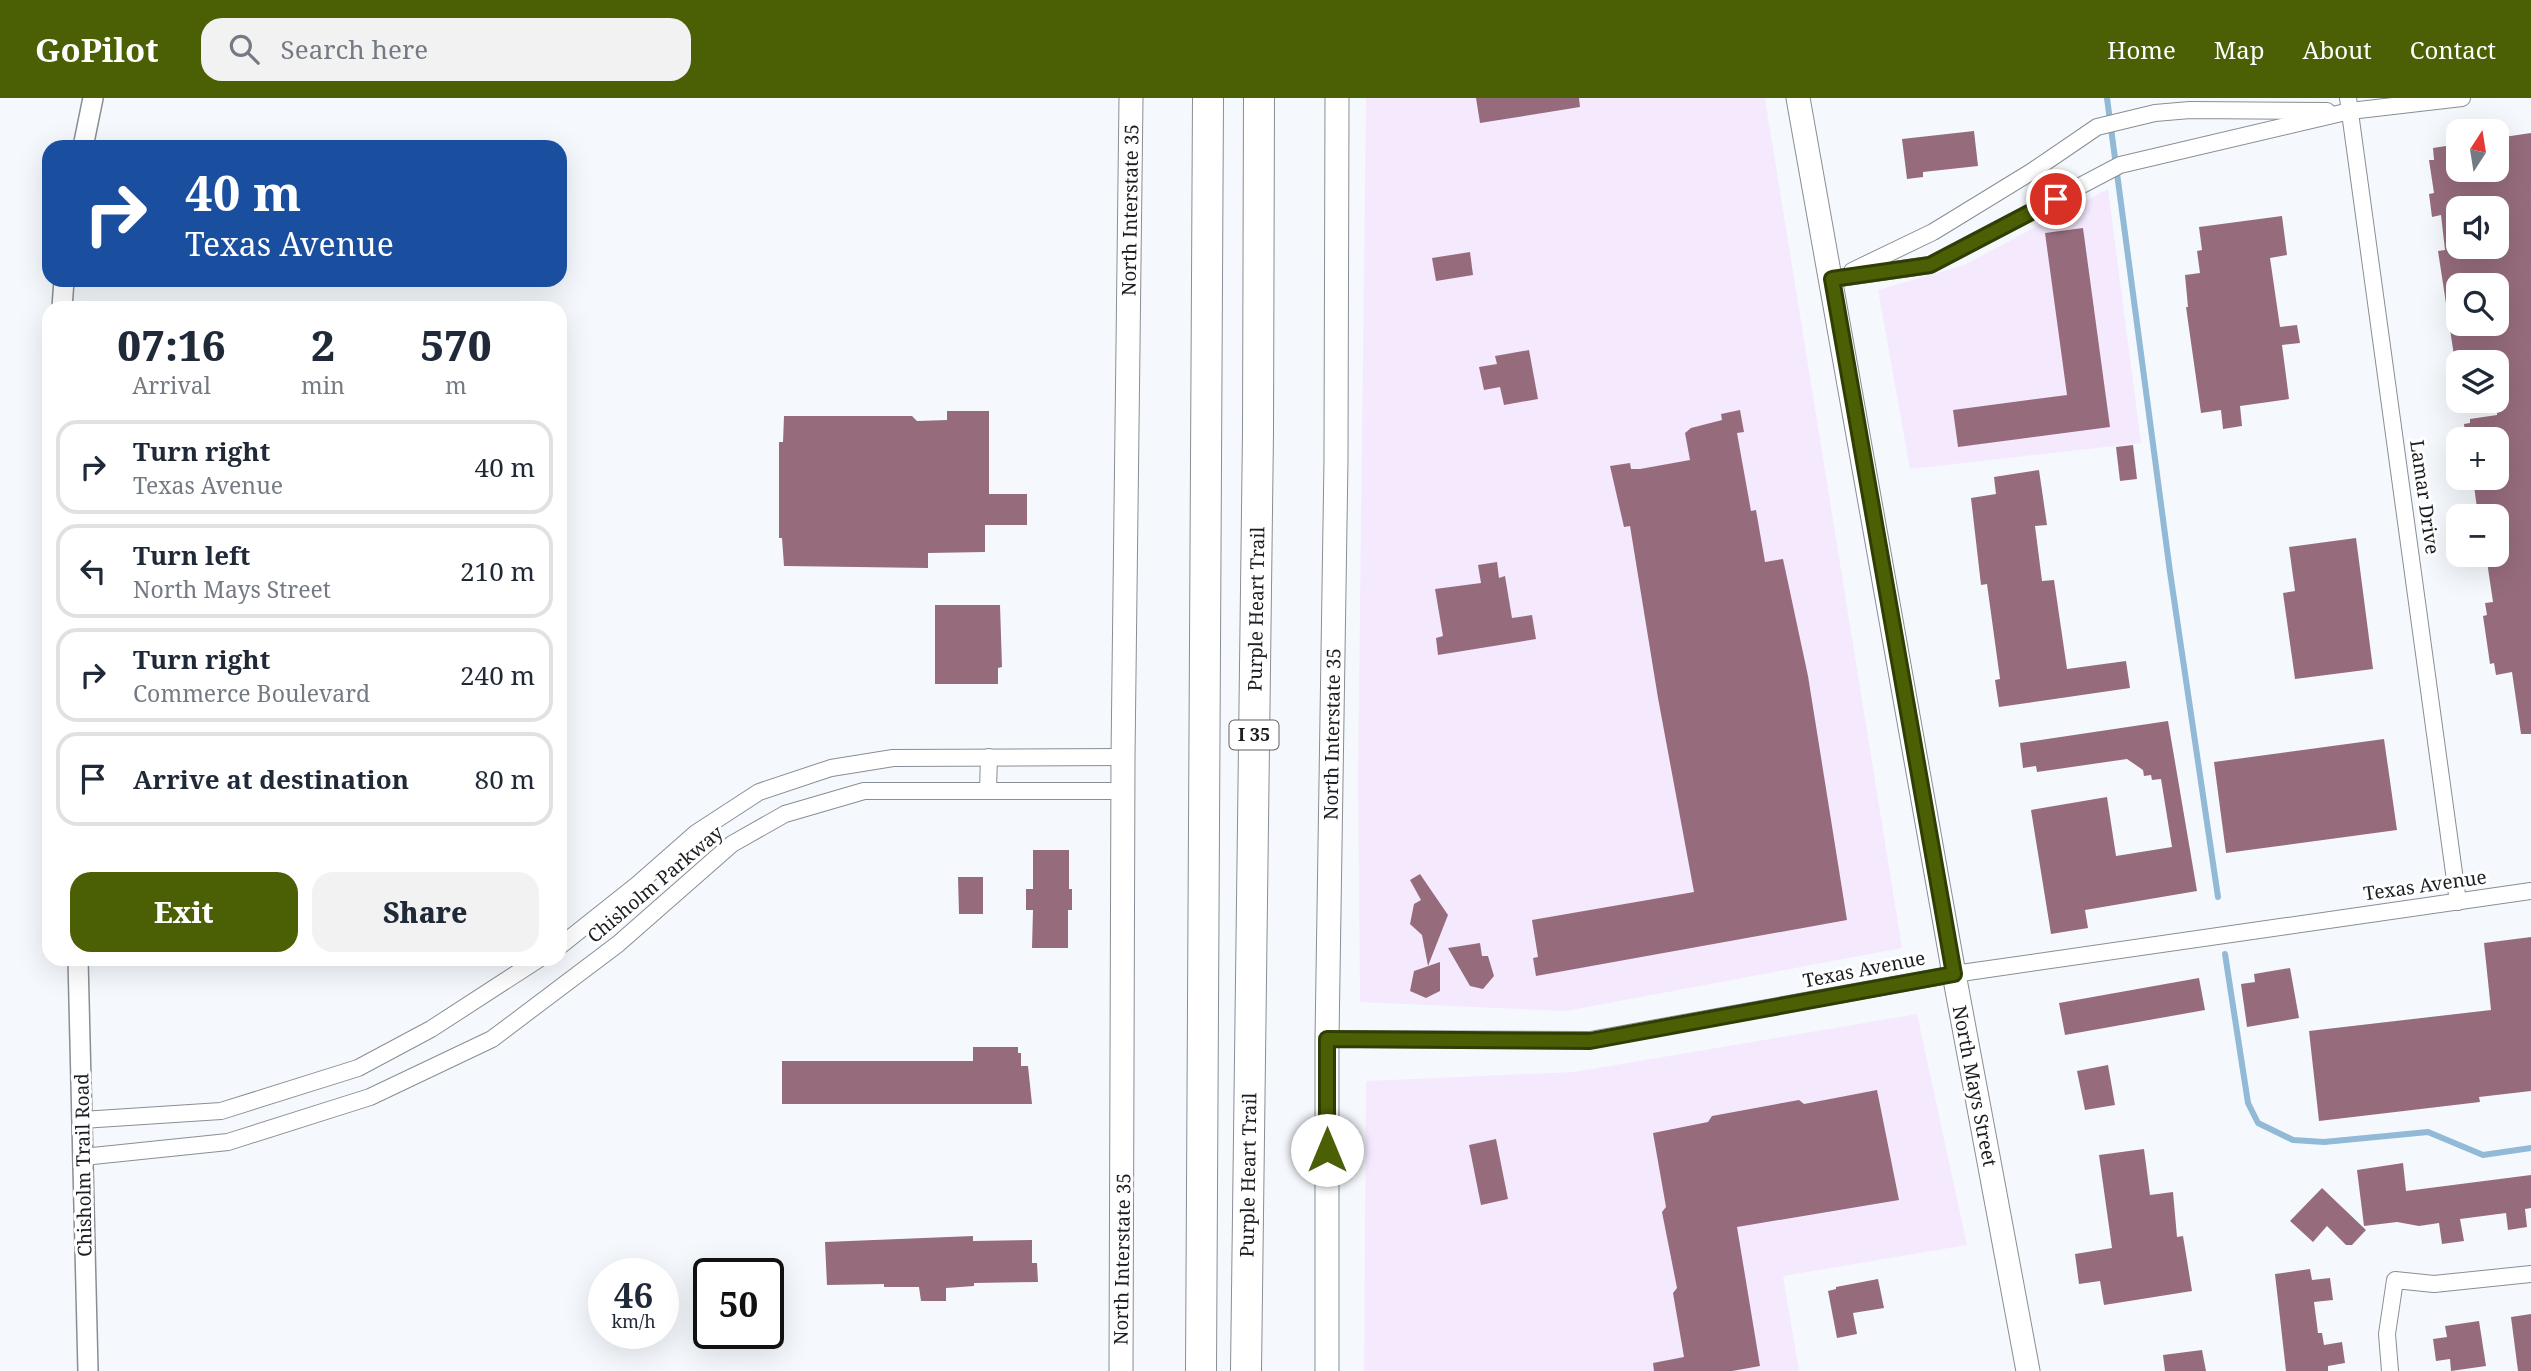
<!DOCTYPE html>
<meta charset="utf-8">
<style>
:root{--surface:#fff;--page:#f2f2f3;--text:#1f2937;--muted:#747a83;--line:#e0e1e3;--accent:#4b5f05}
body{margin:0;font-family:"Noto Serif",serif;background:var(--page);color:var(--text);height:100vh;display:flex;flex-direction:column;font-size:26px;white-space:nowrap}
*{box-sizing:border-box;margin:0}
p{font-size:23px;color:var(--muted)}
.icon{flex:none;width:38px;height:38px;fill:none;stroke:currentColor;stroke-width:2;stroke-linecap:round;stroke-linejoin:round}
.map{position:relative;flex:1;overflow:hidden}
.drawer{position:absolute;left:42px;top:203px;width:525px;height:665px;display:flex;flex-direction:column;background:var(--surface);border-radius:21px;box-shadow:0 7px 28px #0002}
.drawer>*{flex:none}
.banner{position:absolute;left:42px;top:42px;width:525px;height:147px;border-radius:21px;box-shadow:0 7px 28px #0002;background:#1a4fa0;color:#fff;overflow:hidden}
.needle{width:46px;rotate:12deg}
.tools{position:absolute;left:2446px;top:21px;display:grid;gap:14px}
.tools a{display:grid;place-items:center;width:63px;height:63px;border-radius:14px;background:var(--surface);box-shadow:0 7px 28px #0002;font-size:35px}
.speed{position:absolute;left:588px;top:1160px;display:flex;gap:14px;font-size:35px;font-weight:700;text-align:center}
.speed>*{display:grid;place-content:center;width:91px;height:91px;border-radius:50%;background:var(--surface);box-shadow:0 7px 28px #0002;line-height:1}
.speed small{font-size:18px;font-weight:400}
.speed .limit{border:4px solid #111;border-radius:10px;background:#fff;color:#111}
.pin{position:absolute;display:grid;place-items:center;width:60px;height:60px;color:#fff;margin:-30px;border:4px solid #fff;border-radius:50%;box-shadow:0 2px 7px #0007}
.me{position:absolute;width:77px;margin:-38px;rotate:0deg;stroke-linejoin:round;filter:drop-shadow(0 0 5px #0008)}
.turn{display:flex;align-items:center;gap:24px;height:147px;padding:0 28px;font-size:32px}
.turn .icon{width:91px;height:91px;stroke-width:2.5}
.turn b{display:block;font-size:49px;line-height:60px}
.eta{display:flex;justify-content:space-evenly;align-items:center;height:119px;text-align:center}
.eta b{font-size:42px;font-weight:800;line-height:49px}
.action{display:flex;gap:14px;margin-top:auto;padding:14px 28px}
.action a{flex:1;height:80px;border-radius:21px;background:var(--accent);color:#fff;font-size:28px;font-weight:800;line-height:80px;text-align:center}
.action a+a{background:var(--page);color:var(--text)}
ul{padding:0;list-style:none}
li{display:flex;align-items:center;gap:21px;height:94px;margin:0 14px 10px;padding:0 14px;border:4px solid var(--line);border-radius:21px}
li div{flex:1}
li b{display:block;font-size:26px}
li em{font-style:normal}
header{display:flex;align-items:center;gap:42px;box-sizing:border-box;height:98px;padding:0 35px;background:var(--accent);color:#fff}
header strong{font-size:33px}
nav{display:flex;gap:38px;margin-inline-start:auto;font-size:24px}
.search{width:490px;height:63px;background:var(--page);display:flex;align-items:center;gap:18px;box-sizing:border-box;padding:0 24px;border-radius:21px;color:var(--muted);font-size:26px}
.map>svg:first-child{display:block}
</style>
<header>
<strong>GoPilot</strong>
<div class="search"><svg class="icon" aria-label="search" viewBox="0 0 24 24"><circle cx="10" cy="10" r="6"/><path d="M15 15l6 6"/></svg>Search here</div>
<nav><a>Home</a><a>Map</a><a>About</a><a>Contact</a></nav>
</header>
<div class="map">
<svg width="2531" height="1273" viewBox="0 0 2531 1273">
<rect width="100%" height="100%" fill="#f5f9fe"/>
<g fill="#f5e9fe">
<path d="M1366 0H1765L1902 850 1566 913 1360 904 1358 679Z"/>
<path d="M2108 91 2141 345 1910 371 1878 192 1964 167Z"/>
<path d="M1917 916 1967 1147 1783 1178 1799 1273H1364L1366 983 1574 974Z"/>
</g>
<g fill="none" stroke-linecap="round" stroke-linejoin="round">
<g stroke="#92b9d5" stroke-width="6">
<path d="M2107 0 2170 474 2218 799"/>
<path d="M2225 856 2248 1005 2258 1025 2293 1042 2324 1044 2428 1034 2483 1057 2531 1050"/>
</g>
</g>
<g fill="#966c7d" fill-rule="evenodd">
<path d="M1476 0H1579L1580 9 1480 25Z"/>
<path d="M1974 33 1978 68 1923 74V79L1907 81 1902 41Z"/>
<path d="M2531 35V636H2521L2512 574 2496 577 2494 565 2490 566 2483 518 2487 517 2485 505 2493 504 2486 457H2497V418H2478L2473 380H2497V341H2466L2464 326 2470 325V321L2497 317V264H2455L2438 153 2445 152 2441 117 2432 119 2429 96 2434 95 2429 62H2434L2433 50 2459 46V72H2497V40ZM2459 110H2497V149H2459ZM2459 187H2497V226H2459Z"/>
<path d="M2282 118 2287 157 2270 160 2280 229 2297 227 2300 245 2282 247 2289 301 2240 308 2242 328 2223 331 2221 312 2201 315 2186 209H2188L2185 177 2200 175 2197 153 2202 152 2199 129Z"/>
<path d="M2083 130 2110 329 1958 349 1953 312 2067 297 2045 135Z"/>
<path d="M1470 154 1473 177 1436 183 1432 160Z"/>
<path d="M1529 252 1538 301 1504 307 1500 289 1484 292 1479 269 1497 266 1495 258Z"/>
<path d="M1740 312 1744 334 1737 335 1751 413 1756 412 1765 464 1783 461 1808 578 1847 822 1536 878 1533 860 1538 859 1532 822 1694 794 1658 600 1630 428 1624 429 1610 368 1630 365 1631 371H1640L1690 362 1685 335 1691 330 1722 322 1721 316Z"/>
<path d="M947 313H989V396H1027V427H985V454L928 455V470L784 468 782 440H779V344H783L784 318H912L917 323 947 322Z"/>
<path d="M2133 347 2137 381 2120 383 2116 349Z"/>
<path d="M2039 372 2047 427 2035 428 2042 483 2054 482 2067 571 2126 563 2130 590 1999 609 1995 582 2000 581 1987 486 1981 487 1971 400 1996 396 1994 379Z"/>
<path d="M2356 440 2373 571 2295 581 2283 495 2295 493 2289 449Z"/>
<path d="M1497 464 1499 480 1505 478 1512 520 1532 517 1536 541 1438 557 1436 540 1443 538 1435 491 1481 485 1478 467Z"/>
<path d="M935 507H1000L1002 569 998 570V586H935Z"/>
<path d="M2168 623 2197 793 2085 812 2088 830 2051 836 2031 712 2107 699 2116 758 2172 749 2161 681 2152 682 2151 677 2144 678 2143 672 2127 661 2037 674 2036 668 2023 670 2020 645Z"/>
<path d="M2384 641 2397 732 2226 755 2214 664Z"/>
<path d="M1033 752H1069V791H1072V812H1068V850H1032L1033 812H1026V791H1033Z"/>
<path d="M1420 776 1448 817 1428 868 1422 837 1410 826 1414 806 1421 802 1410 782Z"/>
<path d="M958 779H983V816H959Z"/>
<path d="M2531 839V993L2479 999 2480 1004 2319 1023 2309 933 2491 912 2484 845Z"/>
<path d="M1480 845 1482 858H1488L1494 878 1483 891 1470 888 1448 850Z"/>
<path d="M1440 864V893L1426 900 1410 893 1414 873Z"/>
<path d="M2290 870 2299 920 2247 929 2241 886 2255 884 2254 876Z"/>
<path d="M2199 880 2205 912 2065 937 2059 905Z"/>
<path d="M973 949H1018V955H1021V968H1028L1032 1006H782V963H973Z"/>
<path d="M2108 967 2115 1007 2085 1012 2077 973Z"/>
<path d="M1877 992 1899 1102 1737 1129 1760 1268 1732 1273H1654L1653 1265 1684 1259 1673 1195 1677 1190 1662 1114 1666 1109 1653 1035 1708 1024 1712 1018 1799 1002 1804 1006Z"/>
<path d="M1496 1041 1508 1101 1481 1107 1469 1047Z"/>
<path d="M2144 1051 2150 1097 2173 1094 2177 1139 2183 1138 2192 1193 2104 1207 2100 1183 2079 1186 2075 1156 2112 1150 2099 1057Z"/>
<path d="M2403 1065 2406 1093 2531 1077V1110L2525 1111 2527 1129 2508 1132 2506 1115 2460 1121 2464 1143 2442 1146 2439 1125 2419 1128 2397 1124 2364 1128 2357 1072Z"/>
<path d="M2322 1090 2366 1132 2352 1147H2346L2327 1128 2313 1144 2290 1123Z"/>
<path d="M973 1138V1143L1032 1142V1165H1037L1038 1184 974 1185V1188L946 1190V1203H921L919 1189H884V1186L827 1187 825 1144Z"/>
<path d="M2310 1171 2312 1182 2330 1180 2333 1202 2314 1204 2318 1235H2322L2324 1247 2342 1244 2345 1265 2328 1268V1273H2286L2275 1176Z"/>
<path d="M1878 1181 1884 1210 1853 1215 1857 1236 1837 1240 1828 1193 1836 1191V1189Z"/>
<path d="M2531 1216V1273H2518L2511 1219Z"/>
<path d="M2479 1223 2486 1268 2451 1273 2450 1261 2436 1263 2433 1241 2447 1239 2445 1228Z"/>
<path d="M2202 1252 2206 1273H2165L2163 1257Z"/>
</g>
<g fill="none" stroke-linecap="round" stroke-linejoin="round">
<g stroke="#888e95" stroke-width="18">
<g id="minor">
<path d="M2348 0 2458 804"/>
<path d="M1852 173 1933 134 2031 74 2097 29 2155 15 2190 12 2327 13"/>
<path d="M1832 181 1930 167 2120 67 2350 13 2462 0"/>
<path d="M988 692 989 659"/>
<path d="M560 848 638 786 696 735 759 694 831 670 893 660 1123 659"/>
<path d="M1327 941 1590 942 1954 876 2531 793"/>
<path d="M82 1022 221 1013 358 970 431 931 539 861"/>
<path d="M83 1059 228 1044 370 999 492 941 618 846 732 746 785 716 864 693H1123"/>
<path d="M2390 1273 2387 1236 2395 1182 2434 1186 2531 1176"/>
</g>
</g>
<g stroke="#888e95" stroke-width="22">
<g id="tertiary">
<path d="M83 49 93 0"/>
<path d="M62 210 64 182"/>
<path d="M78 861 88 1273"/>
</g>
</g>
<g stroke="#888e95" stroke-width="25">
<g id="secondary">
<path d="M1798 0 1954 876 2028 1273"/>
<path d="M1121 1273 1123 659 1131 0"/>
<path d="M1327 1273V941L1336 362 1337 0"/>
</g>
</g>
<g stroke="#888e95" stroke-width="32">
<g id="motorway">
<path d="M1201 1273 1208 0"/>
<path d="M1246 1273 1258 334 1259 0"/>
</g>
</g>
<use href="#minor" stroke="#fff" stroke-width="16"/>
<use href="#tertiary" stroke="#fff" stroke-width="19"/>
<use href="#secondary" stroke="#fff" stroke-width="23"/>
<use href="#motorway" stroke="#fff" stroke-width="30"/>
</g>
<g fill="none" stroke-linecap="round" stroke-linejoin="round">
<g stroke="#313e03" stroke-width="18">
<path id="route" d="M1327 1052V941L1590 943 1954 876 1832 181 1930 167 2056 101"/>
</g>
<use href="#route" stroke="#4b5f05" stroke-width="12"/>
</g>
<g text-anchor="middle" stroke-width="6" stroke-linejoin="round" paint-order="stroke">
<rect fill="#fff" stroke="#5f6163" stroke-width="2" x="1229.5" y="622.5" width="49" height="29" rx="5"/>
<g font-size="18" font-weight="bold" fill="#1b1d20">
<text x="1254" y="643">I 35</text>
</g>
<g font-size="19" fill="#1b1d20" stroke="#fff">
<text transform="translate(1130 112) rotate(-89)" y="7">North Interstate 35</text>
<text transform="translate(2425 399) rotate(82)" y="7">Lamar Drive</text>
<text transform="translate(1256 511) rotate(-89)" y="7">Purple Heart Trail</text>
<text transform="translate(1332 636) rotate(-89)" y="7">North Interstate 35</text>
<text transform="translate(655 786) rotate(-40)" y="7">Chisholm Parkway</text>
<text transform="translate(2425 787) rotate(-8)" y="7">Texas Avenue</text>
<text transform="translate(1864 871) rotate(-11)" y="7">Texas Avenue</text>
<text transform="translate(1975 988) rotate(79)" y="7">North Mays Street</text>
<text transform="translate(83 1067) rotate(-91)" y="7">Chisholm Trail Road</text>
<text transform="translate(1248 1077) rotate(-89)" y="7">Purple Heart Trail</text>
<text transform="translate(1122 1161) rotate(-89)" y="7">North Interstate 35</text>
</g>
</g>
</svg>
<div class="tools">
<a><svg class="needle" viewBox="-14 -14 28 28"><path d="M0-13l5 13h-10z" fill="#e53935"/><path d="M0 13l5-13h-10z" fill="#747a83"/></svg></a>
<a><svg class="icon" aria-label="sound" viewBox="0 0 24 24"><path d="M4 9h4l5-4v14l-5-4H4zM17 9q2 3 0 6"/></svg></a>
<a><svg class="icon" aria-label="search" viewBox="0 0 24 24"><circle cx="10" cy="10" r="6"/><path d="M15 15l6 6"/></svg></a>
<a><svg class="icon" aria-label="layers" viewBox="0 0 24 24"><path d="M12 4l9 5-9 5-9-5zM3 14l9 5 9-5"/></svg></a>
<a>+</a>
<a>−</a>
</div>
<div class="speed"><div>46<small>km/h</small></div><div class="limit">50</div></div>
<div class="pin" style="left:2056px;top:101px;background:#d93025"><svg class="icon" aria-label="arrive" viewBox="0 0 24 24"><path d="M6 21V4h12l-3 4 3 4H6"/></svg></div>
<svg class="me" style="left:1327px;top:1052px" viewBox="-20 -20 40 40"><circle r="19" fill="#fff"/><path d="M0-13L10 11 0 6-10 11z" fill="#4b5f05"/></svg>
<div class="banner">
<div class="turn"><svg class="icon" aria-label="right" viewBox="0 0 24 24"><path d="M7 20v-9h11M14 6l5 5-5 5"/></svg><div><b>40 m</b>Texas Avenue</div></div>
</div>
<section class="drawer">
<div class="eta">
<div><b>07:16</b><p>Arrival</p></div>
<div><b>2</b><p>min</p></div>
<div><b>570</b><p>m</p></div>
</div>
<ul>
<li><svg class="icon" aria-label="right" viewBox="0 0 24 24"><path d="M7 20v-9h11M14 6l5 5-5 5"/></svg><div><b>Turn right</b><p>Texas Avenue</p></div><em>40 m</em></li>
<li><svg class="icon" aria-label="left" viewBox="0 0 24 24"><path d="M17 20v-9H6M10 6l-5 5 5 5"/></svg><div><b>Turn left</b><p>North Mays Street</p></div><em>210 m</em></li>
<li><svg class="icon" aria-label="right" viewBox="0 0 24 24"><path d="M7 20v-9h11M14 6l5 5-5 5"/></svg><div><b>Turn right</b><p>Commerce Boulevard</p></div><em>240 m</em></li>
<li><svg class="icon" aria-label="arrive" viewBox="0 0 24 24"><path d="M6 21V4h12l-3 4 3 4H6"/></svg><div><b>Arrive at destination</b></div><em>80 m</em></li>
</ul>
<div class="action"><a>Exit</a><a>Share</a></div>
</section>
</div>
